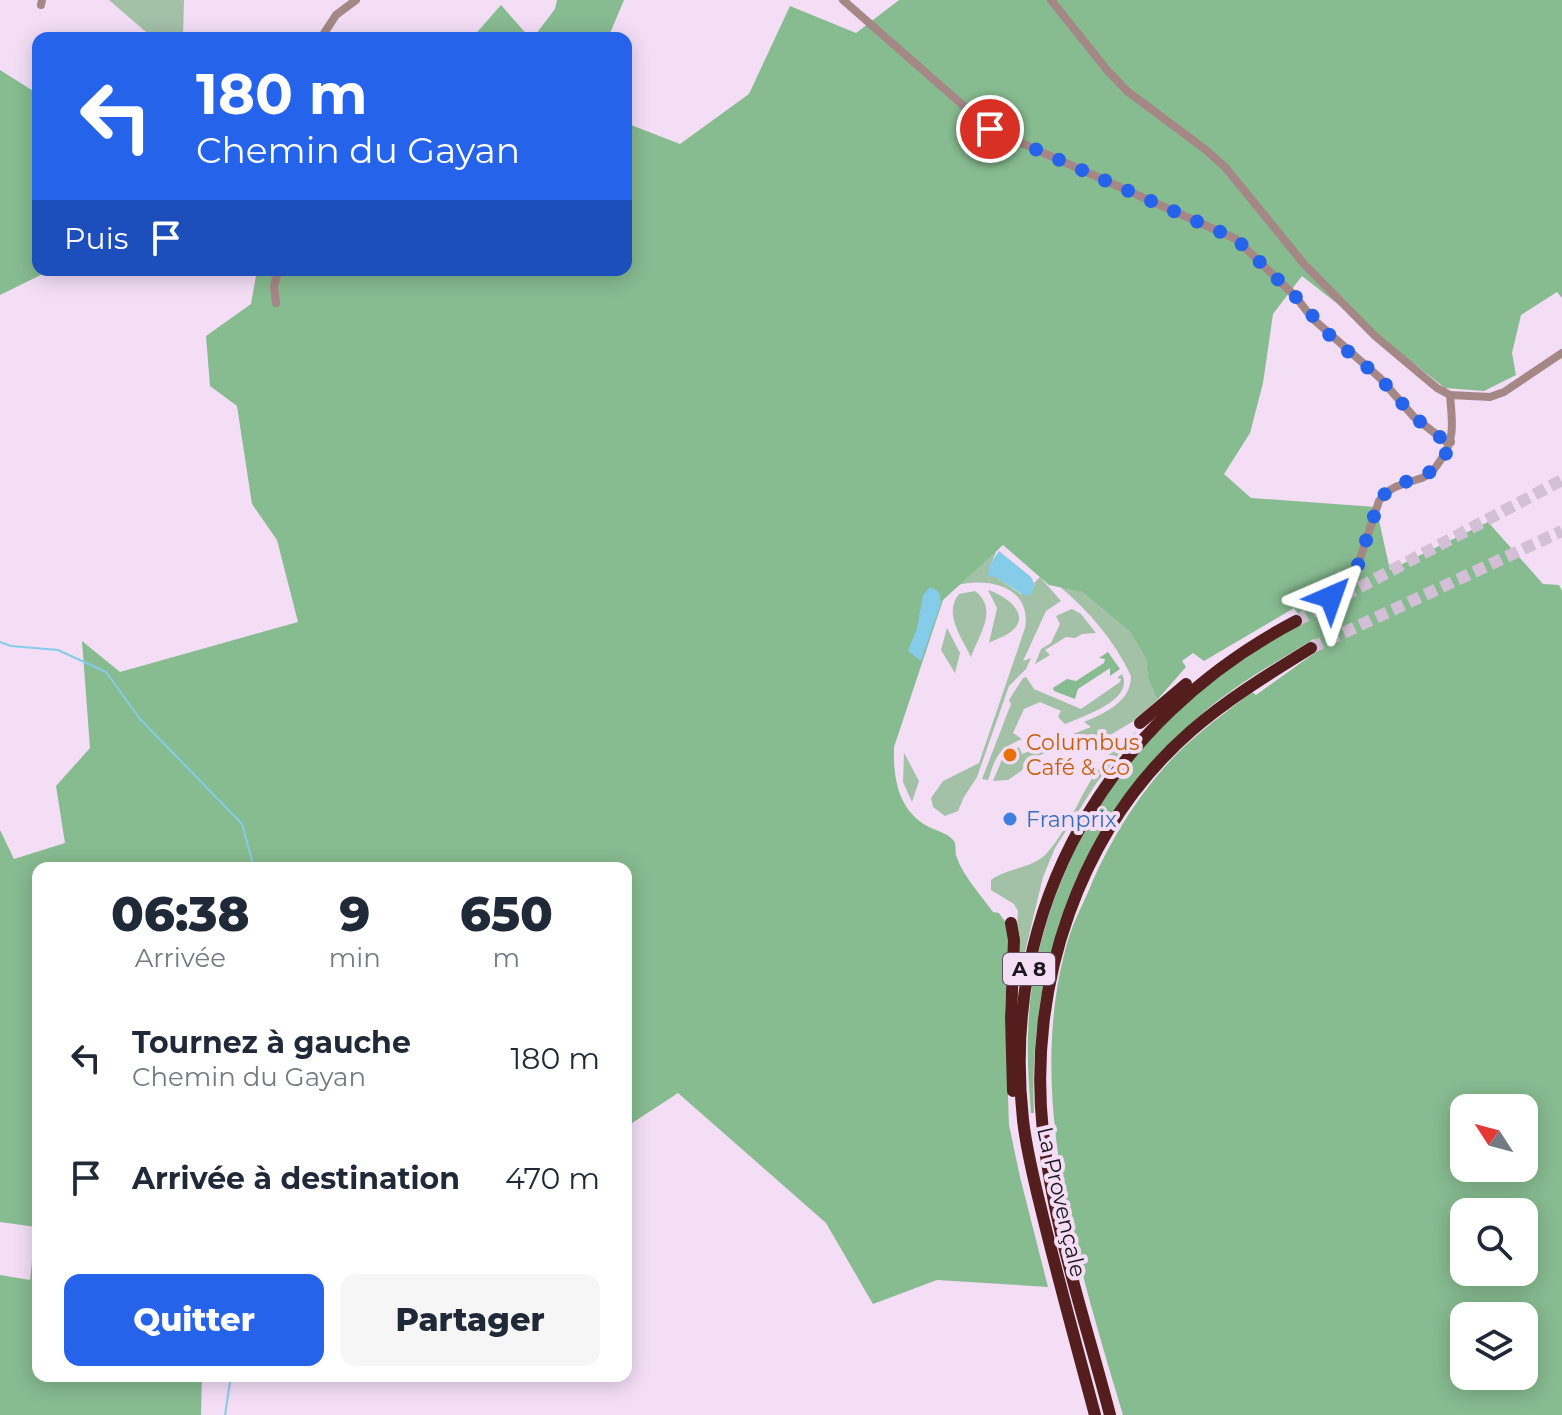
<!DOCTYPE html>
<html lang="fr">
<meta charset="utf-8">
<style>
:root{--surface:#fff;--page:#f6f6f7;--text:#1f2937;--muted:#747a83;--accent:#2563eb}
body{margin:0;font-family:Montserrat,sans-serif;background:var(--page);color:var(--text);height:100vh;display:flex;flex-direction:column;font-size:30px;white-space:nowrap}
*{box-sizing:border-box;margin:0}
p{font-size:26px;color:var(--muted)}
.icon{flex:none;width:44px;height:44px;fill:none;stroke:currentColor;stroke-width:2;stroke-linecap:round;stroke-linejoin:round}
.map{position:relative;flex:1;overflow:hidden}
.side{position:absolute;left:32px;top:862px;width:600px;height:520px;display:flex;flex-direction:column;background:var(--surface);border-radius:16px;box-shadow:0 4px 20px #0003}
.side>*{flex:none}
.top-card{position:absolute;left:32px;top:32px;width:600px;height:244px;border-radius:16px;box-shadow:0 4px 20px #0003;background:#2563eb;color:#fff;overflow:hidden}
.needle{width:52px;rotate:306deg}
.controls{position:absolute;left:1450px;top:1094px;display:grid;gap:16px}
.controls a{display:grid;place-items:center;width:88px;height:88px;border-radius:16px;background:var(--surface);box-shadow:0 4px 20px #0003;font-size:40px}
.pin{position:absolute;display:grid;place-items:center;width:68px;height:68px;color:#fff;margin:-34px;border:4px solid #fff;border-radius:50%;box-shadow:0 2px 8px #0007}
.me{position:absolute;width:88px;margin:-44px;rotate:43deg;stroke-linejoin:round;filter:drop-shadow(0 0 6px #0008)}
.turn{display:flex;align-items:center;gap:28px;height:168px;padding:0 32px;font-size:36px}
.turn .icon{width:104px;height:104px;stroke-width:2.5}
.turn b{display:block;font-size:56px;line-height:68px}
.then{display:flex;align-items:center;height:76px;padding:0 32px;background:#0003;gap:16px;font-size:30px}
.eta{display:flex;justify-content:space-evenly;align-items:center;height:136px;text-align:center}
.eta b{font-size:48px;font-weight:800;line-height:56px}
.primary-button{display:flex;gap:16px;margin-top:auto;padding:16px 32px}
.primary-button a{flex:1;height:92px;border-radius:16px;background:var(--accent);color:#fff;font-size:32px;font-weight:800;line-height:92px;text-align:center}
.primary-button a+a{background:var(--page);color:var(--text)}
ul{padding:0;list-style:none}
li{display:flex;align-items:center;gap:24px;height:120px;padding:0 32px}
li div{flex:1}
li b{display:block;font-size:30px}
li em{font-style:normal}
.map>svg:first-child{display:block}
</style>
<div class="map">
<svg width="1562" height="1415" viewBox="0 0 1562 1415">
<rect width="100%" height="100%" fill="#f3def6"/>
<g fill="#a2c1a7">
<path d="M109 0H184L183 38H153Z"/>
<path d="M997 550 990 566 996 577 1021 594 1035 586 1034 583 1040 577 1061 601 1046 611 1023 661 1031 658 1026 669 1009 686 977 777 964 797 958 811 945 816 933 807 931 798 943 781 979 763 1025 628C1032 587 989 577 957 585Z"/>
<path d="M1059 586 1082 592 1130 632 1146 659 1148 678 1157 700 1132 722 1090 747H1059L1031 759 1021 771 1008 780 993 781 1003 757 1019 747 1022 754 1091 727 1084 722C1105 713 1131 702 1131 676 1114 640 1089 611 1059 586Z"/>
<path d="M988 590C1002 594 1033 613 1012 631 1006 636 996 639 989 643L997 608Z"/>
<path d="M975 591C999 610 979 634 971 657 962 638 943 613 959 594Z"/>
<path d="M1072 609 1081 614 1096 633 1082 634 1075 638 1066 637 1045 650 1050 655 1035 664 1041 649 1051 643 1060 624 1056 616Z"/>
<path d="M947 628 960 653 955 673 941 650Z"/>
<path d="M1122 674C1135 700 1083 716 1065 724L1058 717 1061 711 1040 702 1024 709 1013 733 1022 739C998 749 996 756 988 780L982 779 1011 704 1009 700 1023 678 1026 677 1034 689 1081 709 1120 682 1121 679 1117 678Z"/>
<path d="M1136 732 1095 785 1055 848 1043 877 1018 981H1014L1018 911 1014 904 991 890V880C1007 868 1034 868 1047 853 1081 814 1088 760 1136 732Z"/>
<path d="M904 753 919 781 912 802 903 782Z"/>
</g>
<g fill="#87bb90" fill-rule="evenodd">
<path d="M557 0H624L608 38H533L555 9Z"/>
<path d="M899 0H1562V298L1557 292 1521 315 1512 353 1516 375 1484 391 1445 388 1302 276 1273 314 1263 383 1250 433 1224 474 1251 498 1376 507 1390 570 1488 522 1543 584 1559 585 1562 591V1415H1123C1079 1267 1023 1094 1068 940 1073 923 1082 906 1089 890 1111 836 1150 775 1195 737 1213 721 1233 707 1252 692L1256 695 1320 649 1314 639C1274 663 1233 686 1198 717 1084 818 1027 961 1034 1113H1031C1029 1087 1027 1060 1028 1034 1031 922 1084 806 1161 727 1203 684 1253 652 1303 621L1294 608 1204 661 1193 653 1182 661 1186 667 1157 700 1148 678 1146 659 1130 632 1082 592 1049 585 1003 545 943 600 894 747C893 778 898 811 929 827 937 831 951 834 955 843 956 847 955 851 956 855 962 875 981 895 993 912L999 913 1010 929 1005 1009 1009 1125 1020 1177 1048 1287 937 1280 873 1304 826 1223 678 1093 626 1127V868H38V1376H202L201 1415H0V1275L30 1280 36 1227 0 1222V830L14 859 65 843 56 786 90 748 82 641 120 672 298 622 277 540 252 504 237 406 210 386 206 336 251 304 257 270H626V120L631 125 680 144 749 94 790 6 856 33ZM1464 1108H1524V1168H1464ZM1464 1212H1524V1272H1464ZM1464 1316H1524V1376H1464Z"/>
<path d="M501 5 530 38H472Z"/>
<path d="M0 70 38 94V270H51L0 295Z"/>
<path d="M1108 652 1120 669 1110 676V668L1078 689 1075 699 1054 691 1053 688 1067 679 1076 681 1104 663 1105 659 1099 658Z"/>
</g>
<g fill="#85cce8">
<path d="M999 551 1031 577 1035 586 1031 594 1025 596 996 577 988 576 989 566Z"/>
<path d="M930 587 939 592 941 603 921 661 908 651 917 628 923 595Z"/>
</g>
<g fill="none" stroke-linecap="round" stroke-linejoin="round">
<g stroke="#85cce8" stroke-width="2">
<path d="M0 642 11 646 58 650 106 672 140 719 242 824 254 868"/>
<path d="M225 1415 231 1376"/>
</g>
<g stroke="#d3c0d6" stroke-width="12" stroke-dasharray="12 6" stroke-linecap="butt">
<path d="M1296 621 1562 480"/>
<path d="M1311 648 1562 531"/>
</g>
<g stroke="#a58786" stroke-width="8">
<path d="M843 0 990 129 1236 239 1295 296 1313 319 1380 378 1414 417 1445 441 1451 442"/>
<path d="M1051 0 1107 70 1127 91 1206 150 1225 167 1304 264 1375 336 1437 388 1450 395 1490 397 1504 392 1562 353"/>
<path d="M41 5 42 0"/>
<path d="M321 38 336 15 356 0"/>
<path d="M276 303 274 287 278 270"/>
<path d="M1331 597 1344 590 1355 574 1379 501C1391 485 1404 484 1422 478 1430 475 1435 469 1440 461 1456 439 1452 421 1450 395"/>
</g>
<g stroke="#541e1f" stroke-width="12">
<path d="M1140 723 1186 684"/>
<path d="M1011 923 1014 940 1011 1018 1013 1091"/>
<path d="M1095 1415C1078 1351 1060 1286 1044 1221 1036 1188 1027 1155 1023 1120 999 907 1108 720 1296 621"/>
<path d="M1110 1415C1086 1322 1053 1228 1043 1132 1027 986 1079 829 1191 731 1228 699 1269 674 1311 648"/>
</g>
</g>
<g fill="none" stroke-linecap="round" stroke-linejoin="round">
<path stroke="#2563eb" stroke-width="14" stroke-dasharray="0 25.2" d="M990 129 1236 239 1295 296 1333 339 1380 378 1414 417 1445 441 1451 442C1433 492 1401 469 1379 501L1355 574 1349 585 1331 597"/>
</g>
<circle fill="#e8710a" stroke="#f3def6" stroke-width="3" cx="1010" cy="755" r="8"/>
<circle fill="#3f7fe0" stroke="#f3def6" stroke-width="3" cx="1010" cy="819" r="8"/>
<g text-anchor="middle" stroke-width="8" stroke-linejoin="round" paint-order="stroke">
<rect fill="#f3def6" stroke="#5d525f" stroke-width="2" x="1003" y="953" width="52" height="32" rx="6"/>
<g font-size="20" font-weight="bold" fill="#1d161e">
<text x="1029" y="976">A 8</text>
</g>
<g font-size="22" fill="#c56008" stroke="#f3def6" text-anchor="start">
<text x="1026" y="750">Columbus<tspan x="1026" dy="25">Café &amp; Co</tspan></text>
</g>
<g font-size="22" fill="#366cbe" stroke="#f3def6" text-anchor="start">
<text x="1026" y="827">Franprix</text>
</g>
<g font-size="22" fill="#1d161e" stroke="#f3def6">
<text transform="translate(1062 1202) rotate(77)" y="8">La Provençale</text>
</g>
</g>
</svg>
<div class="controls">
<a><svg class="needle" viewBox="-14 -14 28 28"><path d="M0-13l5 13h-10z" fill="#e53935"/><path d="M0 13l5-13h-10z" fill="#747a83"/></svg></a>
<a><svg class="icon" aria-label="search" viewBox="0 0 24 24"><circle cx="10" cy="10" r="6"/><path d="M15 15l6 6"/></svg></a>
<a><svg class="icon" aria-label="layers" viewBox="0 0 24 24"><path d="M12 4l9 5-9 5-9-5zM3 14l9 5 9-5"/></svg></a>
</div>
<div class="pin" style="left:990px;top:129px;background:#d93025"><svg class="icon" aria-label="arrive" viewBox="0 0 24 24"><path d="M6 21V4h12l-3 4 3 4H6"/></svg></div>
<svg class="me" style="left:1331px;top:597px" viewBox="-20 -20 40 40"><path d="M0-17L14 15 0 8-14 15z" fill="#2563eb" stroke="#fff" stroke-width="4"/></svg>
<div class="top-card">
<div class="turn"><svg class="icon" aria-label="left" viewBox="0 0 24 24"><path d="M17 20v-9H6M10 6l-5 5 5 5"/></svg><div><b>180 m</b>Chemin du Gayan</div></div>
<div class="then">Puis<svg class="icon" aria-label="arrive" viewBox="0 0 24 24"><path d="M6 21V4h12l-3 4 3 4H6"/></svg></div>
</div>
<section class="side">
<div class="eta">
<div><b>06:38</b><p>Arrivée</p></div>
<div><b>9</b><p>min</p></div>
<div><b>650</b><p>m</p></div>
</div>
<ul>
<li><svg class="icon" aria-label="left" viewBox="0 0 24 24"><path d="M17 20v-9H6M10 6l-5 5 5 5"/></svg><div><b>Tournez à gauche</b><p>Chemin du Gayan</p></div><em>180 m</em></li>
<li><svg class="icon" aria-label="arrive" viewBox="0 0 24 24"><path d="M6 21V4h12l-3 4 3 4H6"/></svg><div><b>Arrivée à destination</b></div><em>470 m</em></li>
</ul>
<div class="primary-button"><a>Quitter</a><a>Partager</a></div>
</section>
</div>
